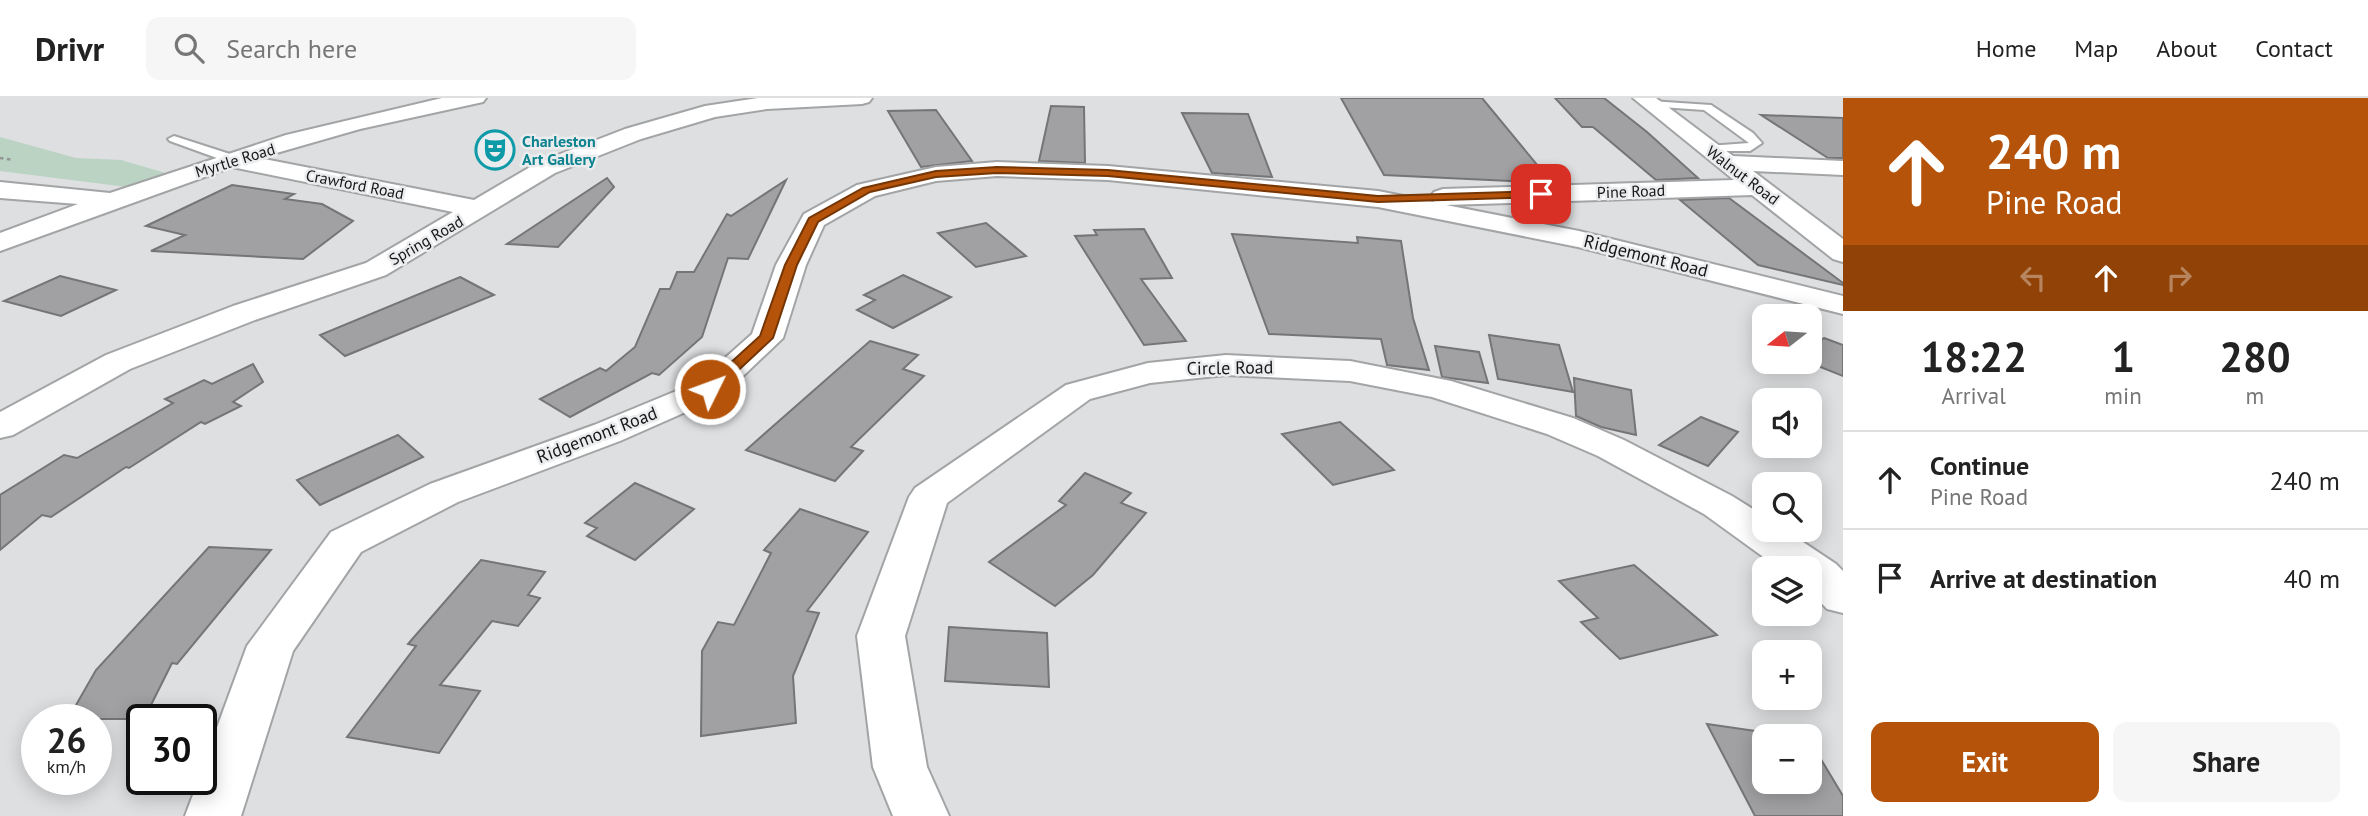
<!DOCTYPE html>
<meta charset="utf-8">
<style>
:root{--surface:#fff;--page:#f6f6f6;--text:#222;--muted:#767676;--line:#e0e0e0;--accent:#b45309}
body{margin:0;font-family:"PT Sans",sans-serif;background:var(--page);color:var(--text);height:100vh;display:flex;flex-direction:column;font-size:26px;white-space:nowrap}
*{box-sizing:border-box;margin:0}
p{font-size:23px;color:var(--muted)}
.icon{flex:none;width:38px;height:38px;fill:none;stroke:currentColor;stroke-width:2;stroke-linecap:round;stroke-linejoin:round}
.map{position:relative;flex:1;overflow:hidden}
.details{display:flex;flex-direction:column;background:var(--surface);width:525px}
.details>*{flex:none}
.banner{background:#b45309;color:#fff;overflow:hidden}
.needle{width:46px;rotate:253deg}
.tools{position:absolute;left:1752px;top:206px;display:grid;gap:14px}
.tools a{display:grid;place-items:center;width:70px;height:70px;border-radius:14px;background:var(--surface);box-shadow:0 4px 18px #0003;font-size:35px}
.speed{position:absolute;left:21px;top:606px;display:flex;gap:14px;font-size:35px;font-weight:700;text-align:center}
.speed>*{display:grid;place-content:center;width:91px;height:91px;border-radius:50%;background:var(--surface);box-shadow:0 4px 18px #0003;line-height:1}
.speed small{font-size:18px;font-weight:400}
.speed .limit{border:4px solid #111;border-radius:10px;background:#fff;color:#111}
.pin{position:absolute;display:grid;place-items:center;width:60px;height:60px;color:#fff;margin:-30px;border-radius:14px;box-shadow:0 4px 10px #0006}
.me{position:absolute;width:77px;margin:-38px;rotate:48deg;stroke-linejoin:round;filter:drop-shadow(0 0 5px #0008)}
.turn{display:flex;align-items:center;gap:24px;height:147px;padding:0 28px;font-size:32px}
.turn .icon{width:91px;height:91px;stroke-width:2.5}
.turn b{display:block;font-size:49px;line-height:60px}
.lanes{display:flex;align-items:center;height:66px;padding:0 28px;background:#0003;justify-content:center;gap:35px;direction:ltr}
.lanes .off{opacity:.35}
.eta{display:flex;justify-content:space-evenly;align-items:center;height:119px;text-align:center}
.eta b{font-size:42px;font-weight:700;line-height:49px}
.button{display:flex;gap:14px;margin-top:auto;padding:14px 28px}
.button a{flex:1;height:80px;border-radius:14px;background:var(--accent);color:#fff;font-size:28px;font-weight:700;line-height:80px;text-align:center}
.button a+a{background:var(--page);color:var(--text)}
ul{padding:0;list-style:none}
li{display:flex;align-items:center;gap:21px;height:98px;padding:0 28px;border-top:2px solid var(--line)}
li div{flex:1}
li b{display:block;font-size:26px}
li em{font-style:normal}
header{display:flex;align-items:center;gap:42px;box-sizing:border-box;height:98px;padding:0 35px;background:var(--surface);border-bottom:2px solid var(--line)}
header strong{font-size:33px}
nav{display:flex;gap:38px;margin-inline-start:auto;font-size:24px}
.search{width:490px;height:63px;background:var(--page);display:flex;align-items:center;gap:18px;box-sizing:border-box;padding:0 24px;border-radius:14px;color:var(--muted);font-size:26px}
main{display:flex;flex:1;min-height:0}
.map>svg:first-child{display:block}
</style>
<header>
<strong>Drivr</strong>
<div class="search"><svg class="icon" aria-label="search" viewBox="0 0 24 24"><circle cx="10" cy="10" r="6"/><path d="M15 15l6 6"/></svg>Search here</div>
<nav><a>Home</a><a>Map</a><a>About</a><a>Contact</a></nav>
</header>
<main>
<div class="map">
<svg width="1843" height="718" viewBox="0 0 1843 718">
<rect width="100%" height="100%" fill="#dddfe1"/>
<path fill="#bbd3c3" d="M0 39 76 60 121 62 169 76 127 89 0 73Z"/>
<g fill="#a1a1a4" stroke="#757577" stroke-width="2">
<path d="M1341 0H1482L1552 85 1384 77Z"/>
<path d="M1555 0H1604L1647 34 1698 80 1656 82 1593 29H1582Z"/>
<path d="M1051 8 1084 9 1085 65 1039 63Z"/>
<path d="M936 12 972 63 921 69 888 13Z"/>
<path d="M1182 15 1248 16 1272 79 1212 75Z"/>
<path d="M1761 17 1843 20V60H1828Z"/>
<path d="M607 80 614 89 558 149 507 146Z"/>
<path d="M786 82 748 161 728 160 702 239 659 277 652 275 570 319 540 301 600 270 606 273 635 249 660 191H670L677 174H694L727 116 731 118Z"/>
<path d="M232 87 294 96 285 101 322 106 353 123 303 161 151 153 185 137 146 128Z"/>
<path d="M1729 100 1843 185V187L1758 167 1680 102Z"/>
<path d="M986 125 1026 158 976 169 938 135Z"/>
<path d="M1144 131 1172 180 1141 181 1186 243 1144 247 1075 138 1097 137 1094 132Z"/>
<path d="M1232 136 1358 145 1357 139 1401 143 1413 220 1429 272 1387 267 1381 241 1269 236Z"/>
<path d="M903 177 951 199 893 230 857 212 875 202 864 197Z"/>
<path d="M60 178 116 192 61 218 4 203Z"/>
<path d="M460 179 494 197 345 258 320 237Z"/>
<path d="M1489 237 1559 247 1573 294 1498 281Z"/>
<path d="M1824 240 1843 247V278L1808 264 1810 249Z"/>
<path d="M870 243 918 257 903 271 924 278 851 349 863 353 835 383 746 352Z"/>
<path d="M1435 248 1479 254 1488 285 1442 279Z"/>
<path d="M253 266 263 284 233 304 241 308 205 326 201 324 129 370 126 369 51 419 42 417 0 452V397L64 357 77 360 173 305 165 301 204 282 212 286Z"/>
<path d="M1574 280 1631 292 1636 337 1601 329 1576 318Z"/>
<path d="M1701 319 1738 334 1708 368 1659 347Z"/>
<path d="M1340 324 1394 372 1333 387 1282 336Z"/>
<path d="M398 337 423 359 320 407 297 382Z"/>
<path d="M1085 375 1131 395 1121 405 1146 415 1093 477 1055 508 989 464 1066 407 1059 403Z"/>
<path d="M635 385 694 411 635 462 587 438 597 430 585 425Z"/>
<path d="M800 411 868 434 807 513 819 515 793 578 796 625 701 638 702 553 718 524 734 527 771 455 764 452Z"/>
<path d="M209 449 271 452 177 566 172 565 144 621H68L96 572Z"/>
<path d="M481 462 545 474 528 497 540 500 518 528 492 523 440 587 480 593 439 655 347 639 416 548 408 546Z"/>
<path d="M1634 467 1717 537 1620 561 1581 524 1598 520 1559 483Z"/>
<path d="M949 529 1047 535 1049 589 945 583Z"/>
<path d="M1707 626 1798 639H1764V684H1810V643L1843 698V718H1755Z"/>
</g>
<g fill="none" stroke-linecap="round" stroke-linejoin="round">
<g stroke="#a2a4a5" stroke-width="4">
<g id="lane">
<path d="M1650 3 1711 7 1753 35 1762 45 1750 53H1704L1702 51 1708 48 1749 45 1704 12 1646 8V4Z"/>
<path d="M174 38 236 58 238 61 228 64 170 43 168 41Z"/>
</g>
</g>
<g stroke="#a2a4a5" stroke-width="4">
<g id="street">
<path d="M442 0H486L483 4 360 31 259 60 474 102 537 65 625 31 705 8 758 0H872L869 4 862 6 767 11 715 19 641 41 555 75 386 177 255 222 130 271 13 337 0 340V314L106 257 233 208 366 165 453 114 232 69 0 153V135L78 106 0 100V84L110 95 286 37Z"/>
<path d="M1633 0H1656L1733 58 1843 63V77L1753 73 1843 141V164L1833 161 1752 97 1446 107 1579 133 1843 198V216L1578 149 1378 109 1108 82 997 78 936 83 875 98 824 127 806 167 783 240 722 298 620 343 458 404 361 454 293 553 241 718H185L199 681H201V673L247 548 331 434 430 386 594 327 698 284 752 236 776 167 804 116 857 87 936 69 997 64 1108 68 1378 93 1434 104 1430 99 1434 94 1443 91 1734 82Z"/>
<path d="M1226 257 1350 263 1451 283 1573 320 1624 342 1732 398 1764 418V432H1785L1836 466 1843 473V515L1827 511 1810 493V471H1780L1704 416 1598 358 1547 336 1432 299 1350 283 1226 277 1150 285 1090 301 947 405 905 538 927 669 949 718H893L873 669 857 538 909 399 915 390 1066 287 1148 265Z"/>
</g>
</g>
<path stroke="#939596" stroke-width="2.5" stroke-dasharray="3.5 3.5" stroke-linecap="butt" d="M0 60 13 62"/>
<use href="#lane" fill="#fff" fill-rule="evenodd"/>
<use href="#street" fill="#fff" fill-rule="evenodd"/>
</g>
<path fill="#b45309" stroke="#753606" stroke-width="2" d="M997 69 1108 72 1378 98 1541 93 1546 96 1541 99 1378 104 1108 78 997 75 936 79 870 94 818 124 797 167 773 240 715 294H705L703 291 705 288 760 238 785 167 809 120 863 90 936 73Z"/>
<defs>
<g id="theatre-ring" transform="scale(2.0125)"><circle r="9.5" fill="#eaecee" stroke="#0f9aa8" stroke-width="1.5"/><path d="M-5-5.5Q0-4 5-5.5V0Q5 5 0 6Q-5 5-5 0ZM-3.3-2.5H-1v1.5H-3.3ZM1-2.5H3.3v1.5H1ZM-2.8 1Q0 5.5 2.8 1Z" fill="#0f9aa8"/></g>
</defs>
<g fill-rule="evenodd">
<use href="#theatre-ring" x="495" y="52"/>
</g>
<g text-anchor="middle" stroke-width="5" stroke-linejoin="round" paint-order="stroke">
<g font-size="16" font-weight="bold" fill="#0d838f" stroke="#eaecee" text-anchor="start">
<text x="522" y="49">Charleston<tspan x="522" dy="18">Art Gallery</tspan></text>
</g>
<g font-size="16" fill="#151617" stroke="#eaecee">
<text transform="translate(235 62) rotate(-17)" y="6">Myrtle Road</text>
<text transform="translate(1743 77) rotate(37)" y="6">Walnut Road</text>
<text transform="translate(355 86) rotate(11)" y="6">Crawford Road</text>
<text transform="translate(1631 93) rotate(-2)" y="6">Pine Road</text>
<text transform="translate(426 142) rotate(-30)" y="6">Spring Road</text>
</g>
<g font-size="18" fill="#151617" stroke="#eaecee">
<text transform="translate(1646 158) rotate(14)" y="6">Ridgemont Road</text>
<text transform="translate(1230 270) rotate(-1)" y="6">Circle Road</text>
<text transform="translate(597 337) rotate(-21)" y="6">Ridgemont Road</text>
</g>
</g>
</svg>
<div class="tools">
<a><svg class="needle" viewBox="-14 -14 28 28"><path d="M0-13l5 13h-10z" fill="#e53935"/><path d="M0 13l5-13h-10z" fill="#767676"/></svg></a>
<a><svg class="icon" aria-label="sound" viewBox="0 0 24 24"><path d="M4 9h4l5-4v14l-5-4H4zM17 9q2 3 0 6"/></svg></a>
<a><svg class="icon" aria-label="search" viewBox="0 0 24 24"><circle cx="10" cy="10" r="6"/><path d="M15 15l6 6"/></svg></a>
<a><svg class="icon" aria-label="layers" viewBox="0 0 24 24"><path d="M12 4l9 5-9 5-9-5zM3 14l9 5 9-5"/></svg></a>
<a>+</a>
<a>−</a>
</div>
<div class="speed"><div>26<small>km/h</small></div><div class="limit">30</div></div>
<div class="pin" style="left:1541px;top:96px;background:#d93025"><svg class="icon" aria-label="arrive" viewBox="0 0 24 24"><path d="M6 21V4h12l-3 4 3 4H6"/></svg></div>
<svg class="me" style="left:710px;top:291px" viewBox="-20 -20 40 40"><circle r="17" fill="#b45309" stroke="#fff" stroke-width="3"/><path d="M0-11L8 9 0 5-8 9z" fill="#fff"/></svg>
</div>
<section class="details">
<div class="banner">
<div class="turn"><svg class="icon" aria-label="ahead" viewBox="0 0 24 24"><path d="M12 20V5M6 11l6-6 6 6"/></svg><div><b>240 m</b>Pine Road</div></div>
<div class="lanes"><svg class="icon off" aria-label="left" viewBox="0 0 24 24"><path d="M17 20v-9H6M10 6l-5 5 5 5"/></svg><svg class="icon" aria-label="ahead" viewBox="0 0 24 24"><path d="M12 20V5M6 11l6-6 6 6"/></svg><svg class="icon off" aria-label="right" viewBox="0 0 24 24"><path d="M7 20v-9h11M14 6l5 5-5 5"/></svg></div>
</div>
<div class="eta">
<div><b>18:22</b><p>Arrival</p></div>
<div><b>1</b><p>min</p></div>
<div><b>280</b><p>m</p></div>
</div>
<ul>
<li><svg class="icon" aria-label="ahead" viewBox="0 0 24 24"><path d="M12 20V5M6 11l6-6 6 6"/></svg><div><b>Continue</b><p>Pine Road</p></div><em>240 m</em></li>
<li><svg class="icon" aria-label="arrive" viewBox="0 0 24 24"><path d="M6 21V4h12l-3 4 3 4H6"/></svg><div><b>Arrive at destination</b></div><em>40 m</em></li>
</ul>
<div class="button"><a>Exit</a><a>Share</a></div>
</section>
</main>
